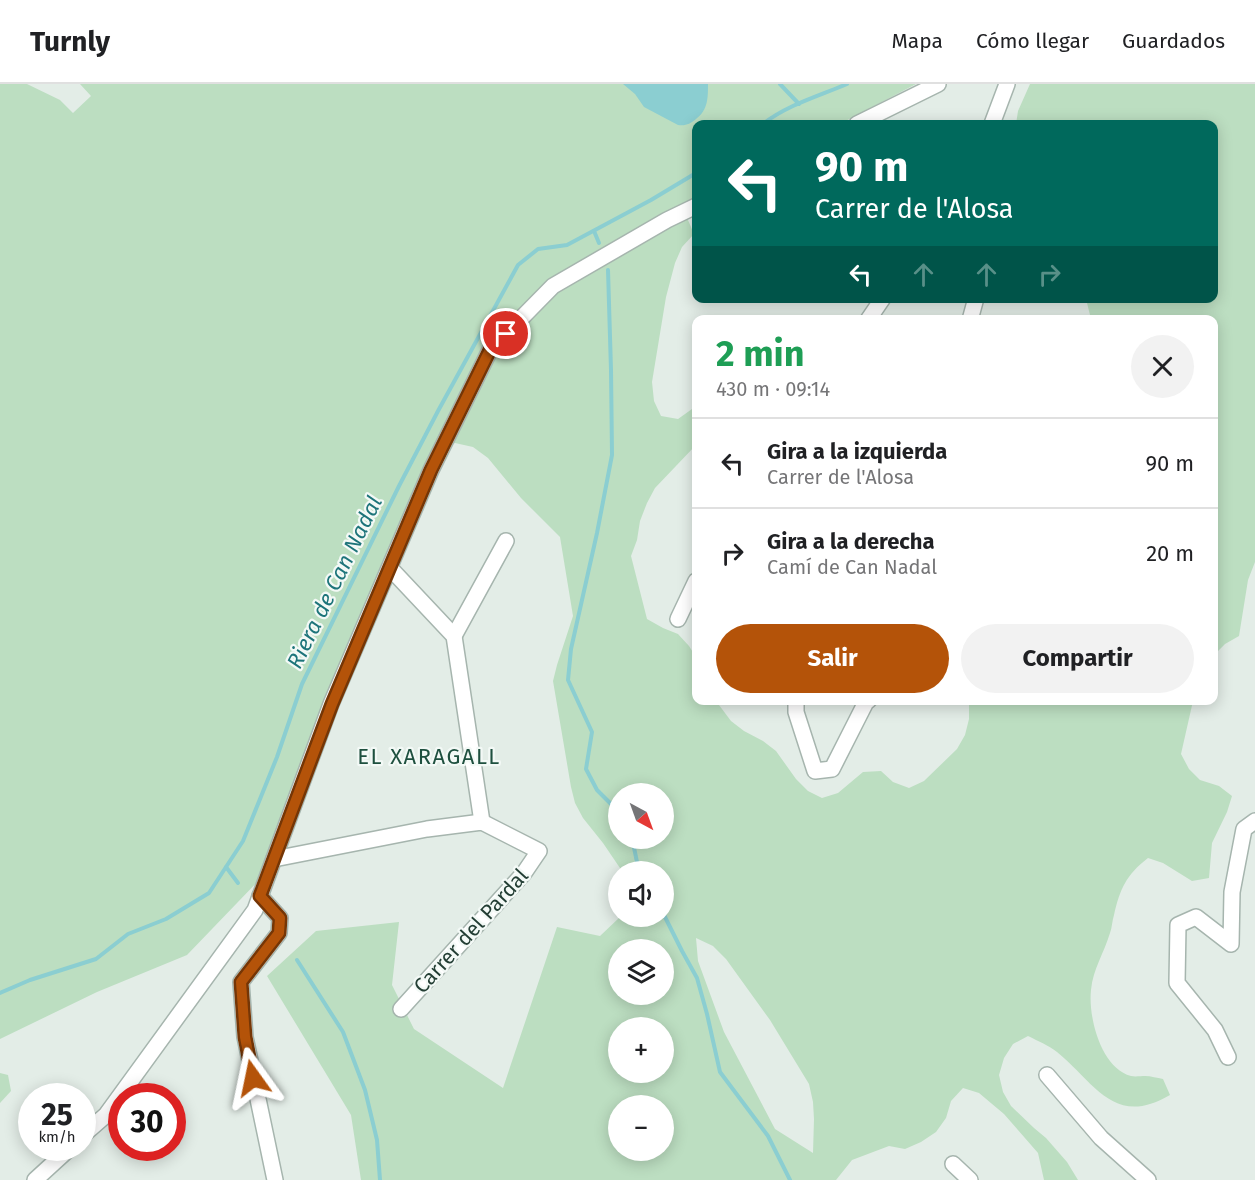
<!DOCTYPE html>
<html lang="es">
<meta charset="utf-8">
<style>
:root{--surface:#fff;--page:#f2f2f2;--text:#202124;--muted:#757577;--line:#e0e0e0;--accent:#b45309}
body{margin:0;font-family:"Fira Sans",sans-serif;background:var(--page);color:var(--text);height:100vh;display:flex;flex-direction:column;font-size:22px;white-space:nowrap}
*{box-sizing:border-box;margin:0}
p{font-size:20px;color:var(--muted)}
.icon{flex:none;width:33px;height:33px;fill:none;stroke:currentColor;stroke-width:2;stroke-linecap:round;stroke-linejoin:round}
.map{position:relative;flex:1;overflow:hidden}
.panel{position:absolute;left:692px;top:231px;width:526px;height:390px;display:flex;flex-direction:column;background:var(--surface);border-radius:12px;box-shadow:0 3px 15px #0003}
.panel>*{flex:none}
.banner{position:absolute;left:692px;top:36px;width:526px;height:183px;border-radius:12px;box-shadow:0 3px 15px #0003;background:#00695c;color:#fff;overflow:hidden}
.needle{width:39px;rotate:139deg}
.tools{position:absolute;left:608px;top:699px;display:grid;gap:12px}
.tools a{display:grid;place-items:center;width:66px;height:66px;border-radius:50%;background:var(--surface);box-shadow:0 3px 15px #0003;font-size:30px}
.speed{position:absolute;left:18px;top:999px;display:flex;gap:12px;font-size:30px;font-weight:700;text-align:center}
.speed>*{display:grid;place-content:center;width:78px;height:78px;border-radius:50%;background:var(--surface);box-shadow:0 3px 15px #0003;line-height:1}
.speed small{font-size:15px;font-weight:400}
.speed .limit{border:9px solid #d22;background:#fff;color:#111}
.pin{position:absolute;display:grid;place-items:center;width:51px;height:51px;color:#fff;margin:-26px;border:3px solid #fff;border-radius:50%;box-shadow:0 2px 6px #0007}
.me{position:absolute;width:66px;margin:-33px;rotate:348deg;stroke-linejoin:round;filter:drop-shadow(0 0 4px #0008)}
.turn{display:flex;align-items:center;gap:21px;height:126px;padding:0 24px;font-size:27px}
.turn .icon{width:78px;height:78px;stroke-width:2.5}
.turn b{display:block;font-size:42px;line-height:51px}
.lanes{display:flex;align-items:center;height:57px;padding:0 24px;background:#0003;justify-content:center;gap:30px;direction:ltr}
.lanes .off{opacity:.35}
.round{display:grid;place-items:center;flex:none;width:63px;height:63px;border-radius:32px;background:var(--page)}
.summary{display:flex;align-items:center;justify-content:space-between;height:102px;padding:0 24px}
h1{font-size:36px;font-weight:700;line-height:45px;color:#1e9e55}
.cta{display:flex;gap:12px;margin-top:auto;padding:12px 24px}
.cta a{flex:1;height:69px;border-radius:36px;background:var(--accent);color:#fff;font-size:24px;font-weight:700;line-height:69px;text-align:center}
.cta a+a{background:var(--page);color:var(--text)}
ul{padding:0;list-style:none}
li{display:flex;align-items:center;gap:18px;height:90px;padding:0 24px;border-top:2px solid var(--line)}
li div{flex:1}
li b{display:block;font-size:22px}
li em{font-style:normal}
header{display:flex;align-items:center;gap:36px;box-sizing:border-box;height:84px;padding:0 30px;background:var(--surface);border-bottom:2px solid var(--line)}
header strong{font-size:28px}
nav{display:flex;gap:33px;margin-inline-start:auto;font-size:21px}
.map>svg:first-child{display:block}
</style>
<header>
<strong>Turnly</strong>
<nav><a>Mapa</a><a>Cómo llegar</a><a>Guardados</a></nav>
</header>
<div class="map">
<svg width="1255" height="1096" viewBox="0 0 1255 1096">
<rect width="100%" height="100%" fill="#e3ede7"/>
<g fill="#bcdec1" fill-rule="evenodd">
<path d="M0 0H27L60 16 73 29 91 12 80 0H916L840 40H696V114L682 122 694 150 682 163 675 179 666 213 652 298 654 317 661 332 678 335 692 325 696 324V361L655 404 647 419 640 437 637 456 631 472 647 535 663 544 678 550 689 562 696 573V616L716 617 731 637 744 647 763 657 776 667 796 695 808 707 822 714 838 709 863 688 881 687 893 698 909 704 924 697 957 665 965 651 969 635V617H1193L1181 670 1189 685 1200 696 1219 702 1232 712 1227 728 1212 759 1209 794 1192 797 1163 779 1148 774C1126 791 1120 805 1114 831 1112 837 1112 844 1110 849 1104 869 1093 885 1091 906 1088 933 1101 984 1131 992 1135 993 1141 992 1145 992 1151 992 1157 994 1163 995L1170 1011C1114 1044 1095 999 1057 968 1048 961 1038 957 1028 952L1013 960 1004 974 999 991 1003 1008 1011 1022 1034 1044 1046 1054 1067 1078 1078 1096H1044L1038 1069 1004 1030 979 1009 963 1004 951 1017 946 1034 936 1048 921 1058 905 1065 889 1062 852 1076 836 1096H361L351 1031 267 892 316 847 399 838 392 901 414 945 503 1004 557 843 600 852 620 833 663 832V788L622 787 603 759 583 734 575 719 571 703 553 597 557 581 573 532 560 453 521 414 488 374 473 363 455 359 438 368 259 796 187 871 97 908 0 955ZM618 710H663V754H618ZM696 854 713 862 726 875 770 936 809 1000 813 1018 814 1035 813 1069 775 1045 724 948 698 877ZM618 866H663V910H618ZM618 944H663V988H618ZM618 1022H663V1066H618Z"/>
<path d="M1030 0H1255V478L1248 496 1239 552 1225 560 1214 571V236L1091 235 1086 215 1214 214V40H1016L1018 27Z"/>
<path d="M0 989 8 991 11 1007 0 1019Z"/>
</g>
<path fill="#8bced1" d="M623 0H708C708 14 708 26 696 35 690 40 686 42 678 41L644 23 635 10Z"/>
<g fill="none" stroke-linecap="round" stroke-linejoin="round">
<g stroke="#8bced1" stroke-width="4">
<path d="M780 0 799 20"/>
<path d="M763 40C787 21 819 12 847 0"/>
<path d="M594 147 599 159"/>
<path d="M608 186 611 286 612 371 597 449 571 565 568 596 592 648 586 685 597 706 618 727"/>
<path d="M632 754 637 778 642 788"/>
<path d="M226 783 238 799"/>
<path d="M663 829 682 867 697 894 707 930 720 988 768 1052 790 1096"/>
<path d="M297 876 343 948 365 1006 377 1056 380 1096"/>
<path d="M0 909 30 896 96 875 128 850 166 835 209 809 243 757 277 673 302 600 399 402 438 327 518 181 538 165 567 161 651 116 696 89"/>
</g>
<g stroke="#a6b5ae" stroke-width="18">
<g id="street">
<path d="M857 40 938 0"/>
<path d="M992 40 1007 0"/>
<path d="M868 236 883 214"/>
<path d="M970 236 976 214"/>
<path d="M390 484 454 552 482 738"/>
<path d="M678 535 696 497"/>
<path d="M454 552 506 457"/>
<path d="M796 616V628L815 687 832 685 866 618 869 616"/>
<path d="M274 775 427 745 482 738 539 767 524 789 401 925"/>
<path d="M260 812 280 834 279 849 241 898 245 953 275 1096"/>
<path d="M1228 973 1215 946 1177 899 1178 841 1196 833 1231 860 1232 808 1244 745 1255 737"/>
<path d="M1047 991 1101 1054 1148 1096"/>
<path d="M82 1052 106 1031 255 826 331 620 431 386 490 266 553 202 667 136 696 122"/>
<path d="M953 1080 970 1096"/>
<path d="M35 1096 70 1064"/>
</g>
</g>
<use href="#street" stroke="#fff" stroke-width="15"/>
</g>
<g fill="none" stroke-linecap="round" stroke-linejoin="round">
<g stroke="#753606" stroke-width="15">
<path id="route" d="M253 994 245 953 241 898 279 849 280 834 260 812 332 620 431 386 490 266 506 250"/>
</g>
<use href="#route" stroke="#b45309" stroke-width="10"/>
</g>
<g text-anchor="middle" stroke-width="4.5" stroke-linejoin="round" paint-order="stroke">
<g font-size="21" fill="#233e34" stroke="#f3f9f6">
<text transform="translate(471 847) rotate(-48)" y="7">Carrer del Pardal</text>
</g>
<g font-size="22" font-style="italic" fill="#1d747a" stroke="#f3f9f6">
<text transform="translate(334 498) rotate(-64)" y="8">Riera de Can Nadal</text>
</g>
<g font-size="22" letter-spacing="1.5" fill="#1e503f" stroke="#f3f9f6">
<text x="429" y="680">EL XARAGALL</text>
</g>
</g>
</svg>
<div class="tools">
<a><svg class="needle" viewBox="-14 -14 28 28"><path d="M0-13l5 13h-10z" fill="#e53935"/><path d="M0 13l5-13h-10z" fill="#757577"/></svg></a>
<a><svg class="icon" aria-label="sound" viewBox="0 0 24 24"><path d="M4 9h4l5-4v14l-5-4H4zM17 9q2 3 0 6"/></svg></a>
<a><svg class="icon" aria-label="layers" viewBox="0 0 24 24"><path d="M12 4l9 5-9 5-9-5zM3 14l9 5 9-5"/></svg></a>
<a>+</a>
<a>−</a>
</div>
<div class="speed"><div>25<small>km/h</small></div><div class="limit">30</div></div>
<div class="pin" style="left:506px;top:250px;background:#d93025"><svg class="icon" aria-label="arrive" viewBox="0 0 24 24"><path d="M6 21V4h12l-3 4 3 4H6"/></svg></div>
<svg class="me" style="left:253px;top:994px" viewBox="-20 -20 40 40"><path d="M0-17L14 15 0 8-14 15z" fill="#b45309" stroke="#fff" stroke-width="4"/></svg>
<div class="banner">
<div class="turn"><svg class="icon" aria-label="left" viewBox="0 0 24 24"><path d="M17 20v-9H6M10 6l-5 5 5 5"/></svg><div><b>90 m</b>Carrer de l'Alosa</div></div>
<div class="lanes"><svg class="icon" aria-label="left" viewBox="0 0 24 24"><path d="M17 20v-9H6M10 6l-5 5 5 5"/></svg><svg class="icon off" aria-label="ahead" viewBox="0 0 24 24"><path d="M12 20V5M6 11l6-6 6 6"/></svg><svg class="icon off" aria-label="ahead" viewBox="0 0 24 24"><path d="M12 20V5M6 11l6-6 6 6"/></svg><svg class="icon off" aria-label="right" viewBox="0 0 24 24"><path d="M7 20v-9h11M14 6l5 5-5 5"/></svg></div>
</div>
<section class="panel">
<div class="summary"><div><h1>2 min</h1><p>430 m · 09:14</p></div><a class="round"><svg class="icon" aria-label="close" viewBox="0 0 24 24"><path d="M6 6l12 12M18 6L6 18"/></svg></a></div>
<ul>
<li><svg class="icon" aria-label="left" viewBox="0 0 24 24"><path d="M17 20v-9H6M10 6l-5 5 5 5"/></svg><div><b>Gira a la izquierda</b><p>Carrer de l'Alosa</p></div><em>90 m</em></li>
<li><svg class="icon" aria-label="right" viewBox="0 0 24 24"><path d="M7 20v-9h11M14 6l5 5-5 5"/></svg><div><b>Gira a la derecha</b><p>Camí de Can Nadal</p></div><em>20 m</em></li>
</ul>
<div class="cta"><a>Salir</a><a>Compartir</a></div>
</section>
</div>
